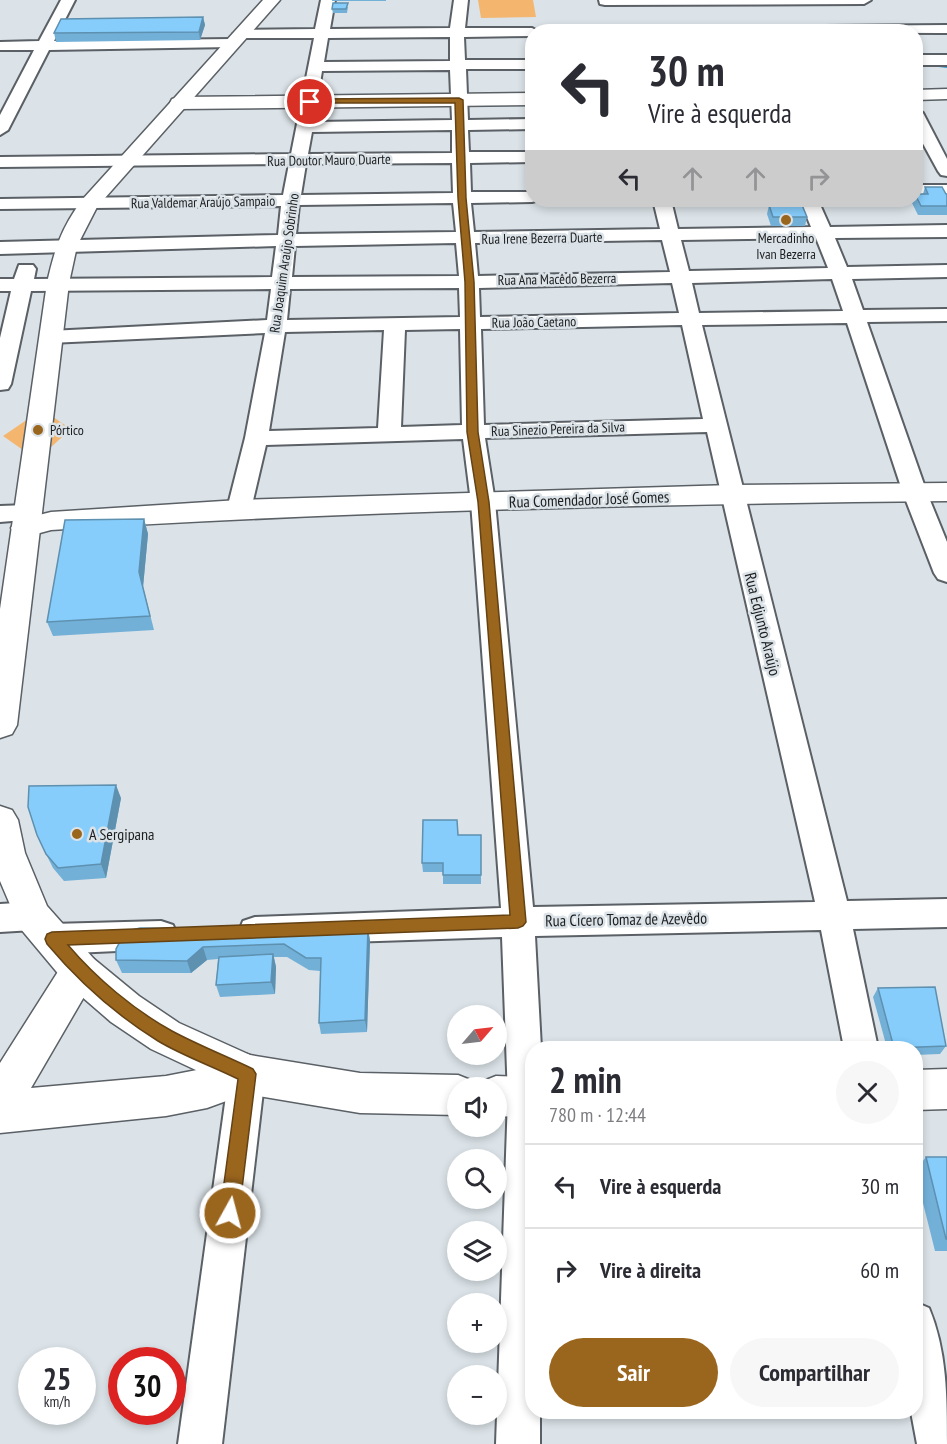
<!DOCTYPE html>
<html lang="pt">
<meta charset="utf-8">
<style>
:root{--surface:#fff;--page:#f7f7f7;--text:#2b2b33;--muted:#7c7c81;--line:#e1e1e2;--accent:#9a651d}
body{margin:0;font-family:"PT Sans Narrow",sans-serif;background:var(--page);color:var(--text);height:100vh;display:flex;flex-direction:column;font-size:22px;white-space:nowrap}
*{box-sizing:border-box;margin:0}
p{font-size:20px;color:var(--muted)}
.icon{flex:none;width:33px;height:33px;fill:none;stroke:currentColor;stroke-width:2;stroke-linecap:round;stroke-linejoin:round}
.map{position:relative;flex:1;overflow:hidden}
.drawer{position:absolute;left:525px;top:1041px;width:398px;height:378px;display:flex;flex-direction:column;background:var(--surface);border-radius:24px;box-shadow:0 3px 9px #0003}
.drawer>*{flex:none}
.guide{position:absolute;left:525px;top:24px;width:398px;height:183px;border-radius:24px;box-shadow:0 3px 9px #0003;background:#fff;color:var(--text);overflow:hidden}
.needle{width:39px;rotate:62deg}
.buttons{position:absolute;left:447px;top:1005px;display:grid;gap:12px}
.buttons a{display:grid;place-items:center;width:60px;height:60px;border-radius:50%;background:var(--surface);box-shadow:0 3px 9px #0003;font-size:30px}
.speed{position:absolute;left:18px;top:1347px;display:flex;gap:12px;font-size:30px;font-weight:700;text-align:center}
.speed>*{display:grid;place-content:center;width:78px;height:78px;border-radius:50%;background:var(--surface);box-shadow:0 3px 9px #0003;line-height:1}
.speed small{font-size:15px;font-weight:400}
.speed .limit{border:9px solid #d22;background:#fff;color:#111}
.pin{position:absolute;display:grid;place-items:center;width:51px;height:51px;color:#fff;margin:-26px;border:3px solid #fff;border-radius:50%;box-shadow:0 2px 6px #0007}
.me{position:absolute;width:66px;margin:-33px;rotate:7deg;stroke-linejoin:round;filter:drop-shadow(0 0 4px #0008)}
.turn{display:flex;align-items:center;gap:21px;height:126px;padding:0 24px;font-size:27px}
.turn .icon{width:78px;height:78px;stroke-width:2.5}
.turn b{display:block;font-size:42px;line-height:51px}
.lanes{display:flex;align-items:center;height:57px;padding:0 24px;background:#0003;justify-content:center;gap:30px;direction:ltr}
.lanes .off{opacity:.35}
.round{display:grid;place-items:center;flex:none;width:63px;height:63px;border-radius:32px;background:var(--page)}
.overview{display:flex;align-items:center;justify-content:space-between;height:102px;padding:0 24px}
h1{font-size:36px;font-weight:800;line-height:45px}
.primary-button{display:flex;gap:12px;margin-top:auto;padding:12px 24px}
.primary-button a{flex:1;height:69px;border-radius:36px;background:var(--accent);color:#fff;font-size:24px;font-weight:800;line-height:69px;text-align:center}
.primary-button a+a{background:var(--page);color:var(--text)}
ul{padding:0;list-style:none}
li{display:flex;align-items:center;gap:18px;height:84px;padding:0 24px;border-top:2px solid var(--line)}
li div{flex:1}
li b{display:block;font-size:22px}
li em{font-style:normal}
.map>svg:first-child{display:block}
</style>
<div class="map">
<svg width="947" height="1444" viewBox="0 0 947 1444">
<rect width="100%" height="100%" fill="#dbe3e8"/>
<g fill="#f4b66e">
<path d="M478 0H533L536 17 481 18Z"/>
<path d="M53 417 71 429 50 448 23 450 3 436 28 419Z"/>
</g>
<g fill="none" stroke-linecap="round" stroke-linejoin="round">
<path stroke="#3799cf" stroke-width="4" d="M915 62 947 66"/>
<g stroke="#5a6065" stroke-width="4">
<g id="street">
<path d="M61 0H75L54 41 232 39 239 43 232 47 49 50 8 130 0 135V115L34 50H0V42L39 41Z"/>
<path d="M321 0H335L330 29 450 28 454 0H468L465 28H532L539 32H532V36L464 37 465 60H532V69H466L468 120 532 119V129L468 130 469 152H532V162L470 163 471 192H532V200H539L532 202 471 203 474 232 660 229 653 200H671L678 229 811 227 800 200H818L830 227 947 225V237L835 238 847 267 947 265V277L852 279 863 310 947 309V321L867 322 927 493 947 542V582L938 579 934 573 903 493 847 323 702 325 847 901 947 899V927L853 929 878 1048H844L821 930 535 936 541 1048H532V1412H540V1444H496L508 1097 502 937 255 945 243 941 239 931 243 921 255 917 501 908 471 502 463 439 266 445 251 509 248 515 239 517 230 515 227 509 245 438 265 333 50 343 43 341 40 337 43 333 50 331 267 320 271 289 31 291 11 384 8 389 0 390V338L11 291H0V279H14L19 265H33L36 269 34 279 272 277 276 246 0 254V242L278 235 281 206 0 209V199L283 195 289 164 0 167V157L291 154 314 38H240L233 34 240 30 315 29ZM450 37V61L324 62 328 38ZM450 70 452 120 314 122 322 71ZM452 130V153L308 154 312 132ZM452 163 453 193 301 195 306 164ZM453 203 456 232 296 234 299 205ZM816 238 828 268 689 271 681 240ZM662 240 670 272 478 276 475 243ZM456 243 459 276 292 277 295 246ZM832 279 843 311 699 313 692 283ZM672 283 679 313 480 317 479 288ZM459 288 460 317 287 320 290 289ZM682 325 703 419 484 425 481 329ZM460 329 462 425 401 427 405 330ZM384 330 378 428 269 431 285 332ZM707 432 815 902 533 907 495 502 485 438Z"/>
<path d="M599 0H871L864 4 605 5 600 4Z"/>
<path d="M947 25V33L579 32 586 28Z"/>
<rect x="915" y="55" width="32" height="10"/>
<path d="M915 108 923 113 947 159V176L941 175 938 171 915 129Z"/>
<rect x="915" y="185" width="32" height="10"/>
<path d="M27 505 36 507 39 513 36 519 0 522V506Z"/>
<path d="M33 902 44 906 49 916 44 926 33 930 0 932V904Z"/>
<path d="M161 921 173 925 177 935 173 945 161 949 52 954 40 949 36 939 40 929 52 924Z"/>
<path d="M247 1057 260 1062 265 1074 222 1444H178L229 1074 234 1062Z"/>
<path d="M915 1302 929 1308C947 1351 947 1397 947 1444H917L911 1412H915Z"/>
</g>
</g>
<g stroke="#5a6065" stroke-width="3">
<g id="secondary">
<path d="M947 89V99L915 100V90Z"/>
<path d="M532 93V105L179 109 172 107 170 103 172 99 179 97Z"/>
<path d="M947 483V501C648 504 349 511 51 530L25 537 15 535 11 528 15 521 51 512 239 500 732 485Z"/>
<path d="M80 953 94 959 99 971 31 1088 166 1076 207 1068 247 1054 262 1060 268 1074 262 1088 207 1108 166 1116 0 1133V1063L66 959Z"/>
</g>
</g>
<g stroke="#5a6065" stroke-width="3">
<g id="primary">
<path d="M263 0H280L97 207 77 246 69 283 17 725 12 734 0 738V609L47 283C55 248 61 229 82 200Z"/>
<path d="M0 806 12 810 18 820 25 853 47 906 94 959 139 996 179 1023 250 1055 360 1073 458 1075 473 1081 476 1088H458V1115L360 1113 247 1094 151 1049 111 1022 66 983 20 928 0 881Z"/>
<path d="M947 1069V1109L915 1110V1070Z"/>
<path d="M496 1076 532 1077V1117L496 1116V1088H479L481 1082Z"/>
</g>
</g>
<use href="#street" fill="#fff" fill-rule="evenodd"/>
<use href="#secondary" fill="#fff" fill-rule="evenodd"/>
<use href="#primary" fill="#fff" fill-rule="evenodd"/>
</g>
<g fill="#73b0d8">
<rect x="332" y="0" width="54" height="1"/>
<path d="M348 7 347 13H333L332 9Z"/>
<path d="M203 17 205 25 200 40 56 42 54 33Z"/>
<path d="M925 187 947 194V215H918L912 203 913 200H915V194H923Z"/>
<path d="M769 205 807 217 805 226H771L767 214Z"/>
<path d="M144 519 148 534 143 587 154 630 53 636 47 622Z"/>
<path d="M121 798 106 878 64 881 53 868 46 854Z"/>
<path d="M458 835H481V884H443V872H423L422 863Z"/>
<path d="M368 928 370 941 367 1032 321 1034 319 1023 320 971 309 970 287 957H274L276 967 275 994 220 997 216 985 218 959 207 960 191 973H122L116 960V949Z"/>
<path d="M878 988 946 1046 940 1054 915 1055V1048H887L873 997Z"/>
<path d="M926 1157H947V1251H935L915 1171Z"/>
</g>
<g fill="#5e90b0">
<path d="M203 17 205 25 200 40 199 32Z"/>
<path d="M144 519 148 534 143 587 154 630 139 572Z"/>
<path d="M116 785 121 798 106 878 101 864Z"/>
<path d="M368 928 370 941 367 1032 365 1020Z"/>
<path d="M203 947 207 960 191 973 187 961Z"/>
<path d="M273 954 276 967 275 994 271 982Z"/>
</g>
<g fill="#86cdfb" stroke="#5e90b0" stroke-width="1.5">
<path d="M333 3H348L346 9H332Z"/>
<path d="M203 17 199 32 54 33 61 19Z"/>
<path d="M925 187H942L946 194H947V206H921L915 194H928Z"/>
<path d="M769 205H802L807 217H773Z"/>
<path d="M144 519 139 572 150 616 47 622 65 520Z"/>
<path d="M116 785 101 864 58 868 46 854 37 835 28 807 29 786Z"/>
<path d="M423 820H457L458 835H481V875H443V863H422Z"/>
<path d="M140 928 338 930 368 928 365 1020 319 1023 321 958H306L284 944 203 947 187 961 116 960V949L122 938 132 930Z"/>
<path d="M273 954 271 982 216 985 219 957Z"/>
<path d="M935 987 946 1046 894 1048 878 988Z"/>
<path d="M926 1157H947V1239H946Z"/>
</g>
<path fill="#9a651d" stroke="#644213" stroke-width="1.5" d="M310 99 459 98 463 100 466 198 474 282 478 432 489 502 526 922 523 926 518 928 68 945C96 978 134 1010 172 1031 198 1045 226 1056 253 1069L256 1074 239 1213 236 1219 230 1222 223 1219 220 1213 238 1079C212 1066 183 1056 158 1041 116 1015 79 982 47 944L45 939 47 934 52 932 510 915 478 502 467 432 465 282 458 198 455 103H308L307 102Z"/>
<g fill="#9a651d" stroke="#dbe3e8" stroke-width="2">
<circle cx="786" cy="220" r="6"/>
<circle cx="38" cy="430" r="6"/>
<circle cx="77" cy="834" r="6"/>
</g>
<g text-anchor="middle" stroke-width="5" stroke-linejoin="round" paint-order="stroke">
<g font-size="14" fill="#1c1e20" stroke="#dbe3e8">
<text transform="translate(329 160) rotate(-1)" y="5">Rua Doutor Mauro Duarte</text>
<text transform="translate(203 202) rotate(-1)" y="5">Rua Valdemar Araújo Sampaio</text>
<text transform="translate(542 238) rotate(-1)" y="5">Rua Irene Bezerra Duarte</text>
<text transform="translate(284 263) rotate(-82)" y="5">Rua Joaquim Araújo Sobrinho</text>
<text transform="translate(557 279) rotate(-1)" y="5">Rua Ana Macêdo Bezerra</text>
<text transform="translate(534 322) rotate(-1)" y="5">Rua João Caetano</text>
<text transform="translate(558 429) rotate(-2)" y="5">Rua Sinezio Pereira da Silva</text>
</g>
<g font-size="14" fill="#1c1e20" stroke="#dbe3e8">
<text x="786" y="243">Mercadinho<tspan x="786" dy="16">Ivan Bezerra</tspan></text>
<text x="50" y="435" text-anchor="start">Pórtico</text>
</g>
<g font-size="16" fill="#1c1e20" stroke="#dbe3e8">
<text transform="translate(589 499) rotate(-2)" y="6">Rua Comendador José Gomes</text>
<text transform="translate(763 624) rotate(76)" y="6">Rua Edjunto Araújo</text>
<text transform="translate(626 919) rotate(-1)" y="6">Rua Cícero Tomaz de Azevêdo</text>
</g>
<g font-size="16" fill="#1c1e20" stroke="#dbe3e8" text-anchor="start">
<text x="89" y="840">A Sergipana</text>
</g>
</g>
</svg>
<div class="buttons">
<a><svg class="needle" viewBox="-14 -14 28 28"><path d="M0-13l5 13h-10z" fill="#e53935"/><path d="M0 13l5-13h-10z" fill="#7c7c81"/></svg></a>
<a><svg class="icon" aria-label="sound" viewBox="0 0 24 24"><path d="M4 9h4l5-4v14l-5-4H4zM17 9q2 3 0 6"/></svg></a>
<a><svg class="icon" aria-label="search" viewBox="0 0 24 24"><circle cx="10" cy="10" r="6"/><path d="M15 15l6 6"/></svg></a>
<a><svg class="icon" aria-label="layers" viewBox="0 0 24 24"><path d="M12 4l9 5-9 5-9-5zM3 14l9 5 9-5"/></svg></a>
<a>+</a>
<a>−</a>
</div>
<div class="speed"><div>25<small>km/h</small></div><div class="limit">30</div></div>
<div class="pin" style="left:310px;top:102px;background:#d93025"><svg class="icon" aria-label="arrive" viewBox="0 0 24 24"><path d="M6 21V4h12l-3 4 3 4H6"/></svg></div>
<svg class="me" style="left:230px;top:1213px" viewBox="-20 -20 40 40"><circle r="17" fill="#9a651d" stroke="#fff" stroke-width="3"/><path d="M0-11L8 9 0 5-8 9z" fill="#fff"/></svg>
<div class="guide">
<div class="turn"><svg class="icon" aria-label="left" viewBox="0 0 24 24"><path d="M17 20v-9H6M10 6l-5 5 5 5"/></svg><div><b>30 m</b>Vire à esquerda</div></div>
<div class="lanes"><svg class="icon" aria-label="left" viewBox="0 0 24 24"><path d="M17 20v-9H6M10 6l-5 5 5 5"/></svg><svg class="icon off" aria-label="ahead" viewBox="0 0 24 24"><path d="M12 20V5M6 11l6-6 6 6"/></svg><svg class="icon off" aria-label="ahead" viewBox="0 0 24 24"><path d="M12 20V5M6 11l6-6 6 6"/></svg><svg class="icon off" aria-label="right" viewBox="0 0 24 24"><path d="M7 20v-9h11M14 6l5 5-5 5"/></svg></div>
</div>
<section class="drawer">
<div class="overview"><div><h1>2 min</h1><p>780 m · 12:44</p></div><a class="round"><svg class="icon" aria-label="close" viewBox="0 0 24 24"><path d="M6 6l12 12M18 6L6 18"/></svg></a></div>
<ul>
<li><svg class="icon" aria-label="left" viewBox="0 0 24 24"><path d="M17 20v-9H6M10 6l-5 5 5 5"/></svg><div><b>Vire à esquerda</b></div><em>30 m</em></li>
<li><svg class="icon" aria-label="right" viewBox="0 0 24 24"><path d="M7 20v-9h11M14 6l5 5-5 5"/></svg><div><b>Vire à direita</b></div><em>60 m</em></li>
</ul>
<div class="primary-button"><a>Sair</a><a>Compartilhar</a></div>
</section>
</div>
